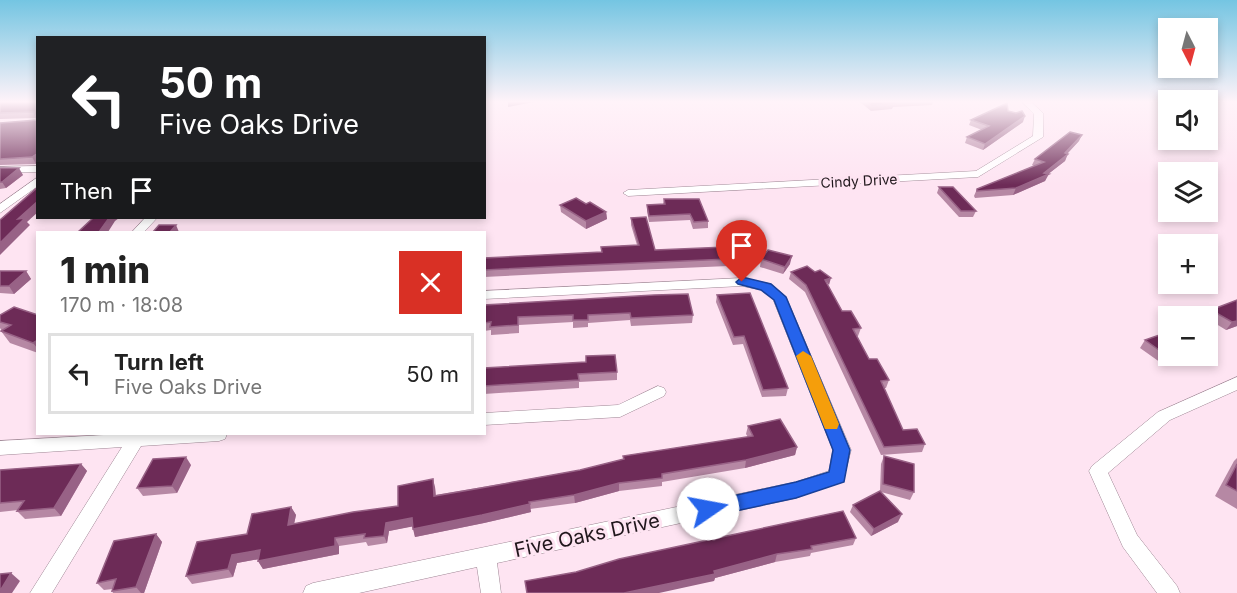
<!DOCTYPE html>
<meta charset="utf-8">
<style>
:root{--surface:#fff;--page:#f2f2f2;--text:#222;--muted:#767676;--line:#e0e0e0}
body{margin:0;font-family:Inter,sans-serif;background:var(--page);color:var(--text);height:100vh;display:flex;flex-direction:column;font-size:22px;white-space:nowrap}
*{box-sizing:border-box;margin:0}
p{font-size:20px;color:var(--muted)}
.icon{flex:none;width:33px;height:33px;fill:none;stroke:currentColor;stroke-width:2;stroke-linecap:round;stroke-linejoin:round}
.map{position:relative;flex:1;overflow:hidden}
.drawer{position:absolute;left:36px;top:231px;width:450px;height:204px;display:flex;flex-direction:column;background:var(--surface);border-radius:0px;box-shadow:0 3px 9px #0003}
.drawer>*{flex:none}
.banner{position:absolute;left:36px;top:36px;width:450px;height:183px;border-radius:0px;box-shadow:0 3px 9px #0003;background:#202124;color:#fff;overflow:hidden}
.needle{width:39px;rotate:174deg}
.buttons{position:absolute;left:1158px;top:18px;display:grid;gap:12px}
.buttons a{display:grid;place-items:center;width:60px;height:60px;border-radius:0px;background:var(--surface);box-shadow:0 3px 9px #0003;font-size:30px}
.pin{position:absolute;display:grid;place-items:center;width:51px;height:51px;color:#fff;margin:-62px -26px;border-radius:50% 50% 50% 0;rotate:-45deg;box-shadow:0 0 6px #0007}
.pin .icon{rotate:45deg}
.me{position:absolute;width:66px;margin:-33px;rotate:78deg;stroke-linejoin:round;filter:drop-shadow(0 0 4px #0008)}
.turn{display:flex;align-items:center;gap:21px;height:126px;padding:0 24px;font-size:27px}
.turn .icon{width:78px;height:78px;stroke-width:2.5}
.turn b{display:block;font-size:42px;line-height:51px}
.then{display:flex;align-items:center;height:57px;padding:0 24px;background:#0003;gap:12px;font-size:22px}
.round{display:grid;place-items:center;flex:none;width:63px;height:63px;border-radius:0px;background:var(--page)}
.head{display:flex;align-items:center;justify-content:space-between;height:102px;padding:0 24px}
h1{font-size:36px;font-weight:800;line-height:45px}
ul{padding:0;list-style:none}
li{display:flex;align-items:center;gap:18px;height:81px;margin:0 12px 9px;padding:0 12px;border:3px solid var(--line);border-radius:0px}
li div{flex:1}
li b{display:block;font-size:22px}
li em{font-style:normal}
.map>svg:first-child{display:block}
</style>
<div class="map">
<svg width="1237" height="593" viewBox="0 0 1237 593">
<rect width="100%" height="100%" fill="#fee4f2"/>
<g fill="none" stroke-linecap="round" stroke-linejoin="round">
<g stroke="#9e8694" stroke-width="1">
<g id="street">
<path d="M1022 102H1031L1043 113V137L978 177 628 196 623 193 628 190 976 171 1033 136 1034 114Z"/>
<path d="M38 166V172L0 173V167Z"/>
<path d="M38 177V186L0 213V204Z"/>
<path d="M145 218H157L144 232H132Z"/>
<path d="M742 278 771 284 786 297 851 450 843 481 796 498 497 563 501 593H481L477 567 359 593H303L306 586 313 583 796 482 829 471 833 450 773 299 762 290 742 286 484 299V291Z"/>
<path d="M1237 377V390L1170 420 1108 473 1137 535 1177 586 1180 593H1157L1123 547 1089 471 1092 466 1158 412Z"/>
<path d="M658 386 664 388 666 392 664 396 620 417 484 425V413L618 405Z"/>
<path d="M121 434H227L225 439 219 441 141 446 52 593H30L122 447 0 455V441Z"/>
</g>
</g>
<use href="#street" fill="#fff" fill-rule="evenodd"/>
</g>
<g fill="#b688a4">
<path d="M0 102H38L36 164 0 165V123L37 120 36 118 0 119Z"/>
<path d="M860 102H933L932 105 893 107 892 109 871 111Z"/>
<path d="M1008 111 1023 122 983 150 965 143 967 137 982 130 969 125 971 120Z"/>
<path d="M1079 141 1067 154 1065 161 1048 174 1045 181 1013 195 975 198 974 196 977 189 1034 166 1032 165 1035 159Z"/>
<path d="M0 168 23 175 6 188 0 189Z"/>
<path d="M939 187 976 211 973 217H959L937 193Z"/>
<path d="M664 199 708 221V228L693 229 690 220 649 222 647 211V205L663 204Z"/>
<path d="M586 204 606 212 607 219 586 229 561 212 560 205Z"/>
<path d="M631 218 655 250 753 258 752 265 564 273 484 277V258L601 252V247L637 245 631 225Z"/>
<path d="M761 259 790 264 783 274 760 267Z"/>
<path d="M0 271H26L31 279 14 294 0 293Z"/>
<path d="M791 272 828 286 842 311 861 328 858 336H857L869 359 889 380 886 388H884L903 430 925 444 922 452 881 455 805 292 789 279Z"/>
<path d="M717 295 788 388 786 396 762 397 743 344 733 345 716 302Z"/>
<path d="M1237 300V326L1226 330 1208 319V316H1206L1211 310Z"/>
<path d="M484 305 693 315 692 323 631 326 630 320 588 323V327L573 328V322L519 325V333L491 335V330L484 331Z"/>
<path d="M0 315H38V353L10 343 1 331H2L0 328Z"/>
<path d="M1145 340 1168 356H1187L1164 365 1140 348Z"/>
<path d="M484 368 617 372V380L579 382V388L484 394Z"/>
<path d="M748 426 797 447 795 455 745 468 662 482V486L619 491 575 503 530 509 531 512 484 523 415 537 413 526 389 531 387 543 368 546 366 542 339 546V554L263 569 258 561 259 559 237 563 233 577 192 584 186 576 247 534 291 507 296 515 294 524 398 506 435 487 436 495 580 470 623 459V456L748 437 746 434Z"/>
<path d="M884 456 914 492 910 500 881 492 898 522 871 536 850 512 853 505 880 491 881 464Z"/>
<path d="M1237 458V509L1215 496 1234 461Z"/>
<path d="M81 464 87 471 61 516 25 519 17 511 18 510 0 512V470Z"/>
<path d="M191 465 177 493 143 496 137 488Z"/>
<path d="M156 534 162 542 144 593H113L112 591 113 589 104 590 97 583Z"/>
<path d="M856 538 853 545 811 553 810 556 775 562 715 578 714 581 527 593Z"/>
</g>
<g fill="#986286">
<path d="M508 102H534L508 107Z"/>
<path d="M1025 116 1023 122 983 150 985 144Z"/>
<path d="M1082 135 1079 141 1064 157 1068 154 1065 161 1047 175 1049 174 1045 181 1013 195 1016 188 1044 173Z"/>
<path d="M38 153V163L36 164 32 157Z"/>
<path d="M19 168 23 175 6 188 2 182Z"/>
<path d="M38 201V212L27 222 30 225 0 255V243L18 219Z"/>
<path d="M606 212 607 219 586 229V221Z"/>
<path d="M109 218H119L115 221 108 232H99Z"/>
<path d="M176 225 179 232H170Z"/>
<path d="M792 256 790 264 783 274 785 267Z"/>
<path d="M26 271 31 279 14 294 9 286Z"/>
<path d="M831 278 829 285 825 280Z"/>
<path d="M1237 321V326L1226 330 1232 322Z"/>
<path d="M38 340V349L33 343Z"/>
<path d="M1173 356H1187L1164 365 1169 357Z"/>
<path d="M797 447 795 455 745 468 746 460Z"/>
<path d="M186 457 191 465 177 493 172 486Z"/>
<path d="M81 464 87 471 61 516 54 508Z"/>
<path d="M433 479 435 487 436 504 434 496Z"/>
<path d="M619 483V491L575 503 574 495Z"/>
<path d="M530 504 531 512 484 523 415 537 413 529Z"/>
<path d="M291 507 296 515 292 533 288 525Z"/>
<path d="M902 514 898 522 871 536 874 529Z"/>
<path d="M412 518 415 526 389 531 387 543 384 536 386 523Z"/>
<path d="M156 534 162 542 144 593H141L136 587Z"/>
<path d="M335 538 339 546V554L263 569 258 561Z"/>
<path d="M260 550 265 558 237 563 233 577 228 569 232 555Z"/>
<path d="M777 554 775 562 715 578 714 581 659 593H624Z"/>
<path d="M11 573 20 581 12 593H0V591Z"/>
</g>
<g fill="#6d2b57" stroke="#986286" stroke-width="1.5">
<path d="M0 102H38V153L32 157 0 159V123L37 120 34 112 0 113Z"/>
<path d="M868 102H892L894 103 872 105Z"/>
<path d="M1007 103 1008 111 1016 113 1022 111 1025 116 985 144 967 137 989 126 971 120Z"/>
<path d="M1070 132 1082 135 1065 153 1068 154 1044 173 1049 174 1016 188 977 191V189L1044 162 1035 159Z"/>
<path d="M0 168H19L2 182H0Z"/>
<path d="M38 187V201L18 219 25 218 0 243V220Z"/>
<path d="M939 187H953L976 211H961Z"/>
<path d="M576 198 586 204 590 202 606 212 586 221 560 205Z"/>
<path d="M664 199H699L708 221 694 222 690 214 649 216 647 205 665 204Z"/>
<path d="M646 217 655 250 750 246 753 258 564 266 484 270V258L602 252 601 247 639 245 631 218Z"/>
<path d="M93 218H109L99 232H78Z"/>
<path d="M159 225H176L170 232H153Z"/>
<path d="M768 250 792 256 785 267 761 259Z"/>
<path d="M807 266 815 272 820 270 831 278 825 280 842 311H851L861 328 853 329 869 359H877L889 380 881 381 903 430 917 429 925 444 884 447 806 285 791 272Z"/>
<path d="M0 271H26L9 286H0Z"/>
<path d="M750 293 788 388 763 390 744 336 734 337 717 295Z"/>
<path d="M688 294 693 315 631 318 630 313 588 315V320H573V315L518 317V325L490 327 491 322 484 323V305L654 295Z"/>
<path d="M1237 300V321L1232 322 1211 310Z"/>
<path d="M14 307 38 315V340L33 343 1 331 11 325 0 322V315Z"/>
<path d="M1168 332V356H1173L1169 357 1145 340Z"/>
<path d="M615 355 617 372 578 374 579 380 484 386V368L586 362V356Z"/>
<path d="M780 419 797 447 746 460 662 474V478L619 483 574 495 529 502 530 504 482 515 413 529 412 518 386 523 384 536 364 538 365 534 335 538V546L258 561 260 550 232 555 228 569 186 576 197 542 247 534 252 514 291 507 288 525 353 512 398 506V486L433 479 434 496 481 488 580 470 624 459 623 456 753 436 748 426Z"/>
<path d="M884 456 914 464V492L883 484Z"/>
<path d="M186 457 172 486 137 488 153 459Z"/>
<path d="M81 464 54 508 17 511 24 501 0 503V470Z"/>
<path d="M1237 464V491L1226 485Z"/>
<path d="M880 491 902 514 874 529 853 505Z"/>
<path d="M843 511 856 538 811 546 812 549 777 554 714 571 715 574 624 593H527L525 581 576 572 619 559Z"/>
<path d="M156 534 136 587 112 591 116 579 97 583 114 541Z"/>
<path d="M11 573 0 591V574Z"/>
</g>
<linearGradient id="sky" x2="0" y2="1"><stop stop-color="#74c5e2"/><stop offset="0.55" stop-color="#fff3f9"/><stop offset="1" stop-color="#fff3f9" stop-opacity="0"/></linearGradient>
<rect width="1237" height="185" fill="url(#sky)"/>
<path fill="#2563eb" stroke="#184099" stroke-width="1.5" d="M742 277 771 284 786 297 850 450 844 482 796 498 708 517 701 515 698 509 701 503 796 482 829 472 833 450 774 300 761 290 738 284 736 282Z"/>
<path fill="#f59e0b" d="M803 351 811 356 839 424 837 429H825L823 424 796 356Z"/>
<g text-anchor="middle" stroke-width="6" stroke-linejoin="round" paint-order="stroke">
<g font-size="14" fill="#20171c" stroke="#fee4f2">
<text transform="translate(859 181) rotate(-3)" y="5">Cindy Drive</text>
</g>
<g font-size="20" fill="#20171c" stroke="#fee4f2">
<text transform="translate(587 535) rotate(-12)" y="7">Five Oaks Drive</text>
</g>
</g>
</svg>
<div class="buttons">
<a><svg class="needle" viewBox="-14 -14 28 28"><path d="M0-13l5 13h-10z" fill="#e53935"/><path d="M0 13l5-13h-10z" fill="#767676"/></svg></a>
<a><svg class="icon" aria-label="sound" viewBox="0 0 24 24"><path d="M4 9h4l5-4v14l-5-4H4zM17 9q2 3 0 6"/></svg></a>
<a><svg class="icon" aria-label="layers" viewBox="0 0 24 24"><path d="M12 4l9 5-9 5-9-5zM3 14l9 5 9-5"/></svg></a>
<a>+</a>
<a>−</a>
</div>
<div class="pin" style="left:742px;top:282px;background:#d93025"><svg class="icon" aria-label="arrive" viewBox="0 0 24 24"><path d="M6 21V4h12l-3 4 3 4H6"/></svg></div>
<svg class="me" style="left:708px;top:509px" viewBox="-20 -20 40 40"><circle r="19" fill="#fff"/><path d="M0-13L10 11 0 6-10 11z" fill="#2563eb"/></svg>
<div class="banner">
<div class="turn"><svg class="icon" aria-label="left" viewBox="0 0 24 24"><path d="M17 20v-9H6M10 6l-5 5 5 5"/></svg><div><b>50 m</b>Five Oaks Drive</div></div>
<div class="then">Then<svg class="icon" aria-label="arrive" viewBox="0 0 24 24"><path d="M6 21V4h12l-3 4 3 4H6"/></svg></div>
</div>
<section class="drawer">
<div class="head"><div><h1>1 min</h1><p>170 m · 18:08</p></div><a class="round" style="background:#d93025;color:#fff"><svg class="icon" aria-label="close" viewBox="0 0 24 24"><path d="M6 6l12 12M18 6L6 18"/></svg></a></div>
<ul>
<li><svg class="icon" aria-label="left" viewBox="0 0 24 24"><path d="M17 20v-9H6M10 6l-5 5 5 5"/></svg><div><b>Turn left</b><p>Five Oaks Drive</p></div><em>50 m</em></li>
</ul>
</section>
</div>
